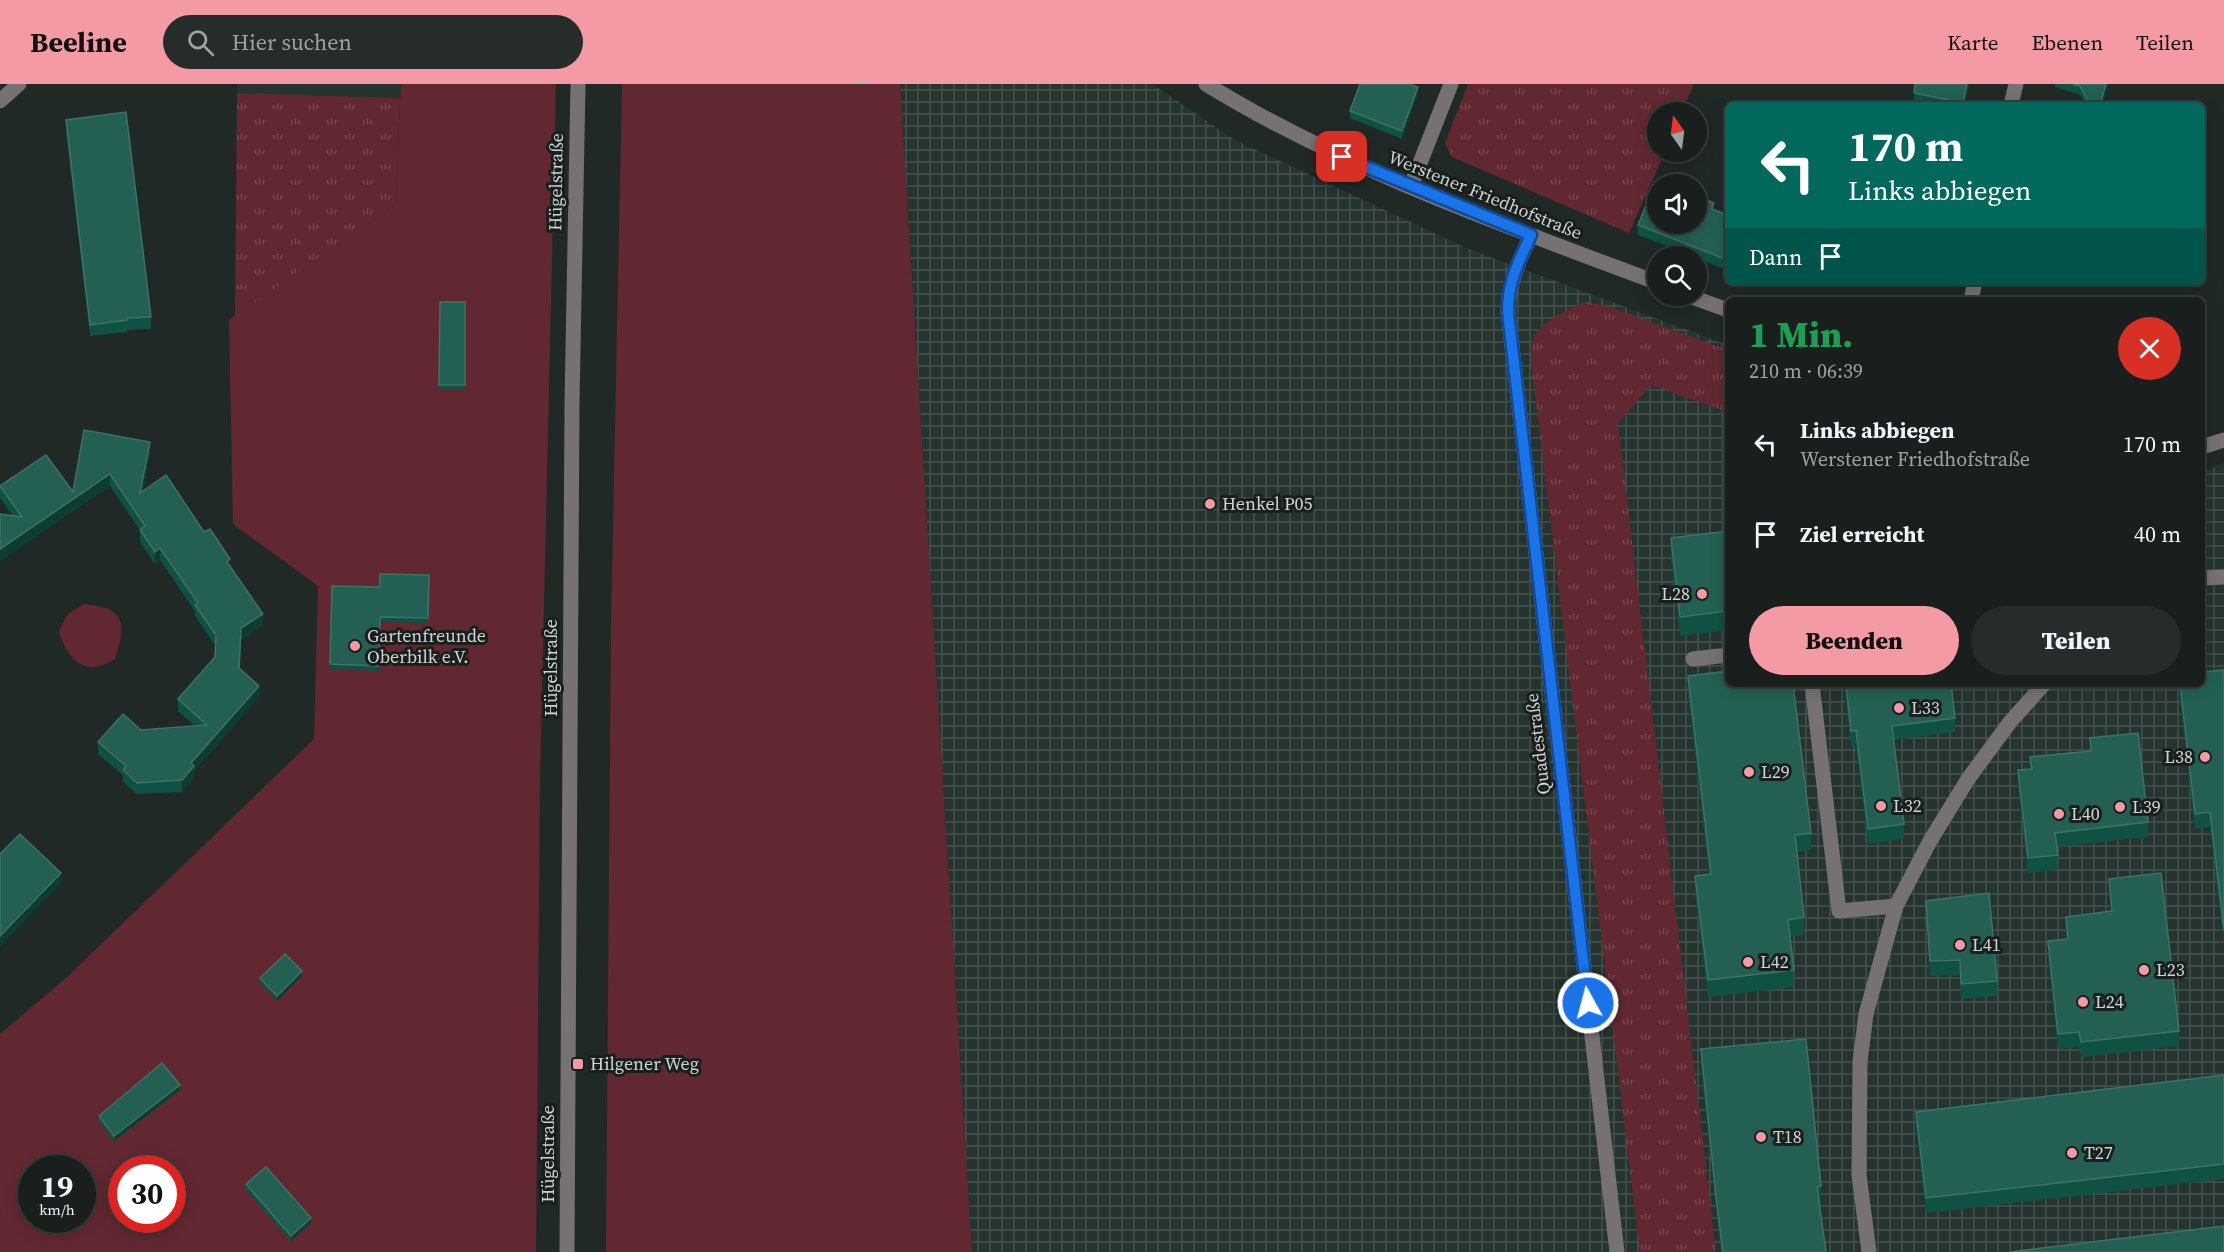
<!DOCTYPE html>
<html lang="de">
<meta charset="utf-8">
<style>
:root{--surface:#191f1c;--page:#262c29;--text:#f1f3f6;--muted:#9fa2a3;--line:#373d3b;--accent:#f49aa5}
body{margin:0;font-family:"Source Serif 4",serif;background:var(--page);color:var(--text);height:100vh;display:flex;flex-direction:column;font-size:22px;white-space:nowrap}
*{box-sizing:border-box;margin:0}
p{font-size:20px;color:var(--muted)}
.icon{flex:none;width:33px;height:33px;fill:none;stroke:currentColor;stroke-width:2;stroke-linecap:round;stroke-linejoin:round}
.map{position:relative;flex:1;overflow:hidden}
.sheet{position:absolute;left:1725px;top:213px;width:480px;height:390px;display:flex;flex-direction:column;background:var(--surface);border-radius:9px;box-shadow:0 3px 15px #0003,0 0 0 2px var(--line)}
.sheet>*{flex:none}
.guide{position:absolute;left:1725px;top:18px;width:480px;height:183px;border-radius:9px;box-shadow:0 3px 15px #0003,0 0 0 2px var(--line);background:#00695c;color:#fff;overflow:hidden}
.needle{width:39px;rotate:346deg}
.tools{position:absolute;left:1647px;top:18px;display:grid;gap:12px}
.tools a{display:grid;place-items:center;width:60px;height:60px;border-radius:50%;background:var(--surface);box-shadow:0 3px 15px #0003,0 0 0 2px var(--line);font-size:30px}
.speed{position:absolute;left:18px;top:1071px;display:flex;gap:12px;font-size:30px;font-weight:700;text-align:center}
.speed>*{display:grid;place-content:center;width:78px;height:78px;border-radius:50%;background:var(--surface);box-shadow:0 3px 15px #0003,0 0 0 2px var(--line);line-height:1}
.speed small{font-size:15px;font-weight:400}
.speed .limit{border:9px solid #d22;background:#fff;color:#111}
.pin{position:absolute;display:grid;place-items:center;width:51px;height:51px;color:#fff;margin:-26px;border-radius:12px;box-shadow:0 3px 9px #0006}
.me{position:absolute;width:66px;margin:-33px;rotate:353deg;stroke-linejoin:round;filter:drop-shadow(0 0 4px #0008)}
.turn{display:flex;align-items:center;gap:21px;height:126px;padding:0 24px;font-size:27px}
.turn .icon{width:78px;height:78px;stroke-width:2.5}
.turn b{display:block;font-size:42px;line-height:51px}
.then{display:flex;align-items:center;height:57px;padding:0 24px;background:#0003;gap:12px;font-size:22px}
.round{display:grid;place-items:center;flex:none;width:63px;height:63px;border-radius:32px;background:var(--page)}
.headline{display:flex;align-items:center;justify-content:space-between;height:102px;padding:0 24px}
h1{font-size:36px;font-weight:800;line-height:45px;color:#1e9e55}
.action{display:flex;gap:12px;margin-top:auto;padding:12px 24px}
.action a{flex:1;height:69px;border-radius:36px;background:var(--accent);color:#111;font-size:24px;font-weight:800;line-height:69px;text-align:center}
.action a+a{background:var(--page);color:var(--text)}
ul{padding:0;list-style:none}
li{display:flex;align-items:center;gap:18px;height:90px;padding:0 24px}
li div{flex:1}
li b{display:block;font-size:22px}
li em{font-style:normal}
header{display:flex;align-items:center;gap:36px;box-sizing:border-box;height:84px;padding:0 30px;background:var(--accent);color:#111}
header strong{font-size:28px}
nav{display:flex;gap:33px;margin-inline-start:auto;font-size:21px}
.search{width:420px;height:54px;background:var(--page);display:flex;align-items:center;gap:15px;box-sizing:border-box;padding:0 21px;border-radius:33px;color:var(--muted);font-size:22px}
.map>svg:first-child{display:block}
</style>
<header>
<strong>Beeline</strong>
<div class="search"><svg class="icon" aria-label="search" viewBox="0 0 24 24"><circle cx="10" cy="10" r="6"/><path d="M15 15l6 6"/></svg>Hier suchen</div>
<nav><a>Karte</a><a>Ebenen</a><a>Teilen</a></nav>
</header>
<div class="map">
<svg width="2224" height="1168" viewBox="0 0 2224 1168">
<defs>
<pattern id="industrial-grid" width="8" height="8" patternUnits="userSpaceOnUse" patternTransform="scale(1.5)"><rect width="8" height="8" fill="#25342f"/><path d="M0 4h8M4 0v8" fill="none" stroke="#44504c"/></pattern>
<pattern id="grass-tufts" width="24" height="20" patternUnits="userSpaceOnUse" patternTransform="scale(1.5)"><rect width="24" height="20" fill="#622831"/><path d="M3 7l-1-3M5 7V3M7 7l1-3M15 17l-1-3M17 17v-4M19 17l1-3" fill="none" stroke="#77464e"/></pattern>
</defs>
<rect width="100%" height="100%" fill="#212926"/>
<path fill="#25342f" d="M237 0H401L400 14 237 9Z"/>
<path fill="url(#industrial-grid)" d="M900 0H1152L1235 56 1466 164 1728 261V600H2202V389L2224 379V1168H972Z"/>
<g fill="url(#grass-tufts)">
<path d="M1468 0H1694L1682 28H1658V68H1665L1629 149 1452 73 1445 59Z"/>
<path d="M237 9 400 14 396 120 235 233Z"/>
<path d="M1586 218 1613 224 1728 266V328L1651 301 1618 339 1716 1168H1640L1531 277C1532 270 1531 259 1534 253 1542 237 1570 224 1586 218Z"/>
</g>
<g fill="#622831" fill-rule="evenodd">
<path d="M401 0H556L540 693 536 1168H0V950L66 894 314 655 318 502 233 440 229 236 396 120ZM32 1084H82V1136H32ZM122 1084H172V1136H122Z"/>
<path d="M622 0H900L972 1168H606L611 539Z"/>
<path d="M84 520C126 524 127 539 115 575 108 579 101 583 93 583 74 584 63 562 59 547L68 530Z"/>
</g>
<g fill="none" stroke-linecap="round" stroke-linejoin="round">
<g stroke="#767272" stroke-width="15">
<path d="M1206 0C1346 86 1504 141 1658 199"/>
<path d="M0 17 19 0"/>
<path d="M2011 21 2016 0"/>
<path d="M1411 102 1451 0"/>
<path d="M1531 151C1518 180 1509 196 1508 228L1617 1168"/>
<path d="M1689 212 1728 226"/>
<path d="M1971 216 1975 198"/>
<path d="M2202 363 2224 356"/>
<path d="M2202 494 2224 493"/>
<path d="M1693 575 1728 571"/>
<path d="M1812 600 1839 827 1896 822"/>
<path d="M567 1168 572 319 578 0"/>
<path d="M1869 1168 1859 1091 1860 978 1866 930 1896 822 1930 757 1968 695 2010 638 2044 600"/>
</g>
</g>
<g fill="#0f5244">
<path d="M844 0H868V1Z"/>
<path d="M1969 0 1965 21H1930L1914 18V9Z"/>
<path d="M2055 0H2109L2102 21H2086L2080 11 2055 3Z"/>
<path d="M1418 11 1402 55 1350 34V27Z"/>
<path d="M66 36 151 233V245L127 246V248L90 252 66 47Z"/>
<path d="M1728 131V178L1725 185 1696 174V172H1694L1638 151V141Z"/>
<path d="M440 218H465V306H439Z"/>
<path d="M150 370 143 407 204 448 230 482 263 541 241 556 240 584 259 613 194 687V694L182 708 137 710 123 698V691L98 670V658L141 646 195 642 178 627V615L215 573V561L195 532V527L160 476 155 480 140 458V446L110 402 0 477 13 432 0 414V402L73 408Z"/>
<path d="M1728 447V546L1680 552 1671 474V454Z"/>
<path d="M429 491 428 539 380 538 379 587 330 585 332 502 380 503Z"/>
<path d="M2224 586V861L2210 743 2195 745 2179 605V600H2202Z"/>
<path d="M1688 592 1811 749V766L1797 768 1804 833V851L1790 853 1794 886V903L1708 913 1695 810V792L1709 790 1688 609Z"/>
<path d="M1844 600H1951L1955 634V648L1893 656 1904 740V755L1868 760 1856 661 1851 662Z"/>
<path d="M2090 654 2148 738V753L2057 763 2058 786 2028 789 2018 701V686L2030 685V673L2090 667Z"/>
<path d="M2109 795 2179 947V962L2081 973 2079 963 2058 965 2048 872V857L2066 855V833L2111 828 2109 810Z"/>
<path d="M1926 817 1997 897V912L1961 915 1960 891 1930 892Z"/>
<path d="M302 892 277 917 260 899V894Z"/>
<path d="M1701 965 1821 1102V1121H1819L1826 1168H1721L1701 984Z"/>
<path d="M2224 991V1095L1926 1129 1916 1043V1028Z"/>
<path d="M180 1006 114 1057 99 1037V1032Z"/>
<path d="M246 1100 311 1139 291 1157 246 1106Z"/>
<path d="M32 1113V1128L27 1123V1117Z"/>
</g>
<g fill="#0d3c31">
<path d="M1967 0H1969L1965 21H1963Z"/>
<path d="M2106 0H2109L2102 21H2100Z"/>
<path d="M1418 3V11L1402 55V47Z"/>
<path d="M1728 167V178L1725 185V175Z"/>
<path d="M150 358V370L140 420V409Z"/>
<path d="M110 390V402L0 477V465Z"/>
<path d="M160 464V476L155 480V468Z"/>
<path d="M263 530V541L241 556 239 595 241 544Z"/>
<path d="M259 602V613L194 687V694L182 708V696L191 679Z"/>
<path d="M61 789V800L0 862V852Z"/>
<path d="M302 887V892L277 917V912Z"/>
<path d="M180 1001V1006L114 1057V1052Z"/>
<path d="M311 1134V1139L291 1157V1152Z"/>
<path d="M43 1136H48L43 1140Z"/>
</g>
<g fill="#236053" stroke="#3e7267" stroke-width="1.5">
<path d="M1360 0H1409L1418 3 1402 47 1350 27Z"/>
<path d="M1915 0H1967L1963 19 1914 9Z"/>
<path d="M2073 0H2106L2100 21H2090L2080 2Z"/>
<path d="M126 28 151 233 127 234V236L90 241 66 36Z"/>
<path d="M1654 101 1658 103V140H1696V112L1714 119 1712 125 1728 131V167L1725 175 1638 141Z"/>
<path d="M440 218H465V301H439Z"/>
<path d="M84 346 150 358 140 409 166 391 204 448 210 445 230 475 227 478 263 530 241 544 239 584 259 602 191 679 194 682 182 696 137 699 123 686 126 682 98 658 123 630 141 646 207 641 178 615 215 573 216 551 195 521 198 519 160 464 155 468 140 446 145 442 110 390 0 465V430L22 433 0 402 46 371 73 408Z"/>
<path d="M1728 447V527L1680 533 1671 454Z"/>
<path d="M380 490 429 491 428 534 380 533 379 582 330 580 332 502 380 503Z"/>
<path d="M2224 586V846L2210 728 2195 730 2180 600H2202V588Z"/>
<path d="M1728 587V600H1793L1811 749 1795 751 1804 833 1788 836 1794 886 1708 896 1695 792 1711 790 1688 592Z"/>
<path d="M1846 600H1951L1955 634 1892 642 1904 740 1868 745 1856 646 1851 647Z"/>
<path d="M2138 649 2148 738 2055 749 2058 771 2028 774 2018 686 2032 685 2030 673 2091 667 2090 654Z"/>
<path d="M20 750 61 789 0 852V770Z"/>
<path d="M2161 789 2179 947 2081 958 2079 948 2058 950 2048 857 2068 855 2066 833 2112 827 2109 795Z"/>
<path d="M1989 809 1997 897 1961 900 1960 876 1930 877 1926 817Z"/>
<path d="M285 870 302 887 277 912 260 894Z"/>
<path d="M1806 955 1821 1102 1817 1103 1826 1168H1723L1716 1113 1701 965Z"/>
<path d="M162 979 180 1001 114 1052 99 1032Z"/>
<path d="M2224 991V1080L1926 1114 1916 1028Z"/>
<path d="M266 1083 311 1134 291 1152 246 1100Z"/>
<path d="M32 1113V1123L27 1117Z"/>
<path d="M2224 1142V1168H2010Z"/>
</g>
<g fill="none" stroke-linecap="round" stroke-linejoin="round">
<g stroke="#114b97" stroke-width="15">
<path id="route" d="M1342 73 1531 151C1518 180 1508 196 1508 228L1588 919"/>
</g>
<use href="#route" stroke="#1a73e8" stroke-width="10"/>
</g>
<g fill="#f49aa5" stroke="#181f1d" stroke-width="2">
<circle cx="1210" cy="420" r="6"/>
<circle cx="1702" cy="510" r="6"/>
<circle cx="355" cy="562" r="6"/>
<circle cx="1899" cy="624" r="6"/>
<circle cx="2205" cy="673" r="6"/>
<circle cx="1749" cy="688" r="6"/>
<circle cx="1881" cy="722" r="6"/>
<circle cx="2120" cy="723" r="6"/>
<circle cx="2059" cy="730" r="6"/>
<circle cx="1960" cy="861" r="6"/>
<circle cx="1748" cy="878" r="6"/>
<circle cx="2144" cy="886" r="6"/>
<circle cx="2083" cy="918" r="6"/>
<rect x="572" y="974" width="12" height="12" rx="3"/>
<circle cx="1761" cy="1053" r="6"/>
<circle cx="2072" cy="1069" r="6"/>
</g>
<g text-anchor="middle" stroke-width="6" stroke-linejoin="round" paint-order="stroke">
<g font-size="18" fill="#d0d5d3" stroke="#181f1d">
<text transform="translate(556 98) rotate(-89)" y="6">Hügelstraße</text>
<text transform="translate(1485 111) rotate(22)" y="6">Werstener Friedhofstraße</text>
<text transform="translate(551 584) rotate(-90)" y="6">Hügelstraße</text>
<text transform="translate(1538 660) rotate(-97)" y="6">Quadestraße</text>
<text transform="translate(548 1070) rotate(-90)" y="6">Hügelstraße</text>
</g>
<g font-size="18" fill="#d0d5d3" stroke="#181f1d" text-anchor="start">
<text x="1222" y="426">Henkel P05</text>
<text x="1690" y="516" text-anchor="end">L28</text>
<text x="367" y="558">Gartenfreunde<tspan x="367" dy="21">Oberbilk e.V.</tspan></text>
<text x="1911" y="630">L33</text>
<text x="2193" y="679" text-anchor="end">L38</text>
<text x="1761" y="694">L29</text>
<text x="1893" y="728">L32</text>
<text x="2132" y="729">L39</text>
<text x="2071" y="736">L40</text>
<text x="1972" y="867">L41</text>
<text x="1760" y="884">L42</text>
<text x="2156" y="892">L23</text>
<text x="2095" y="924">L24</text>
<text x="590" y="986">Hilgener Weg</text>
<text x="1773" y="1059">T18</text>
<text x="2084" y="1075">T27</text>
</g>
</g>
</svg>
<div class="tools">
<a><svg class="needle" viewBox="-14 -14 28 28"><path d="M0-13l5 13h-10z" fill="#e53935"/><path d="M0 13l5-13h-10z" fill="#9fa2a3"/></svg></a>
<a><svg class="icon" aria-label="sound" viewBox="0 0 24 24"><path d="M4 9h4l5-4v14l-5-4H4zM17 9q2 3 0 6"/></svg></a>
<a><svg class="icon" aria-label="search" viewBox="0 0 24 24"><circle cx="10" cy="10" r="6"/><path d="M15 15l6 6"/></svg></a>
</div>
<div class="speed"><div>19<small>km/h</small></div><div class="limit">30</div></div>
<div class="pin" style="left:1342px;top:73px;background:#d93025"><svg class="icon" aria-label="arrive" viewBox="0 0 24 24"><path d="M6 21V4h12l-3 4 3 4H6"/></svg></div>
<svg class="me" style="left:1588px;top:919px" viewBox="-20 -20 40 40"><circle r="17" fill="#1a73e8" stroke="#fff" stroke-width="3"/><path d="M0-11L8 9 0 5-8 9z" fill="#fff"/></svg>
<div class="guide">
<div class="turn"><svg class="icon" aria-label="left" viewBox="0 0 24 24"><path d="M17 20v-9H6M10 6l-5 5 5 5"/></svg><div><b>170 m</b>Links abbiegen</div></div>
<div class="then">Dann<svg class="icon" aria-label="arrive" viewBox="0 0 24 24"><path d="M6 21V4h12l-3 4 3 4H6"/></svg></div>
</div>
<section class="sheet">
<div class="headline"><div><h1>1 Min.</h1><p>210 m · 06:39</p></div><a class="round" style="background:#d93025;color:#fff"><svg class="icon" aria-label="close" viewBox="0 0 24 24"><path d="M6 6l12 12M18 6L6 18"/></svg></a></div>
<ul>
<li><svg class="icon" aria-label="left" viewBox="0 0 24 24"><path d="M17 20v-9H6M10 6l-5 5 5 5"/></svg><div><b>Links abbiegen</b><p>Werstener Friedhofstraße</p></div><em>170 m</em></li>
<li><svg class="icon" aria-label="arrive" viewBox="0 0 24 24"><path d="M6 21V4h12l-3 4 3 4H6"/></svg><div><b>Ziel erreicht</b></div><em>40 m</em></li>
</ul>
<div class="action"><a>Beenden</a><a>Teilen</a></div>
</section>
</div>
